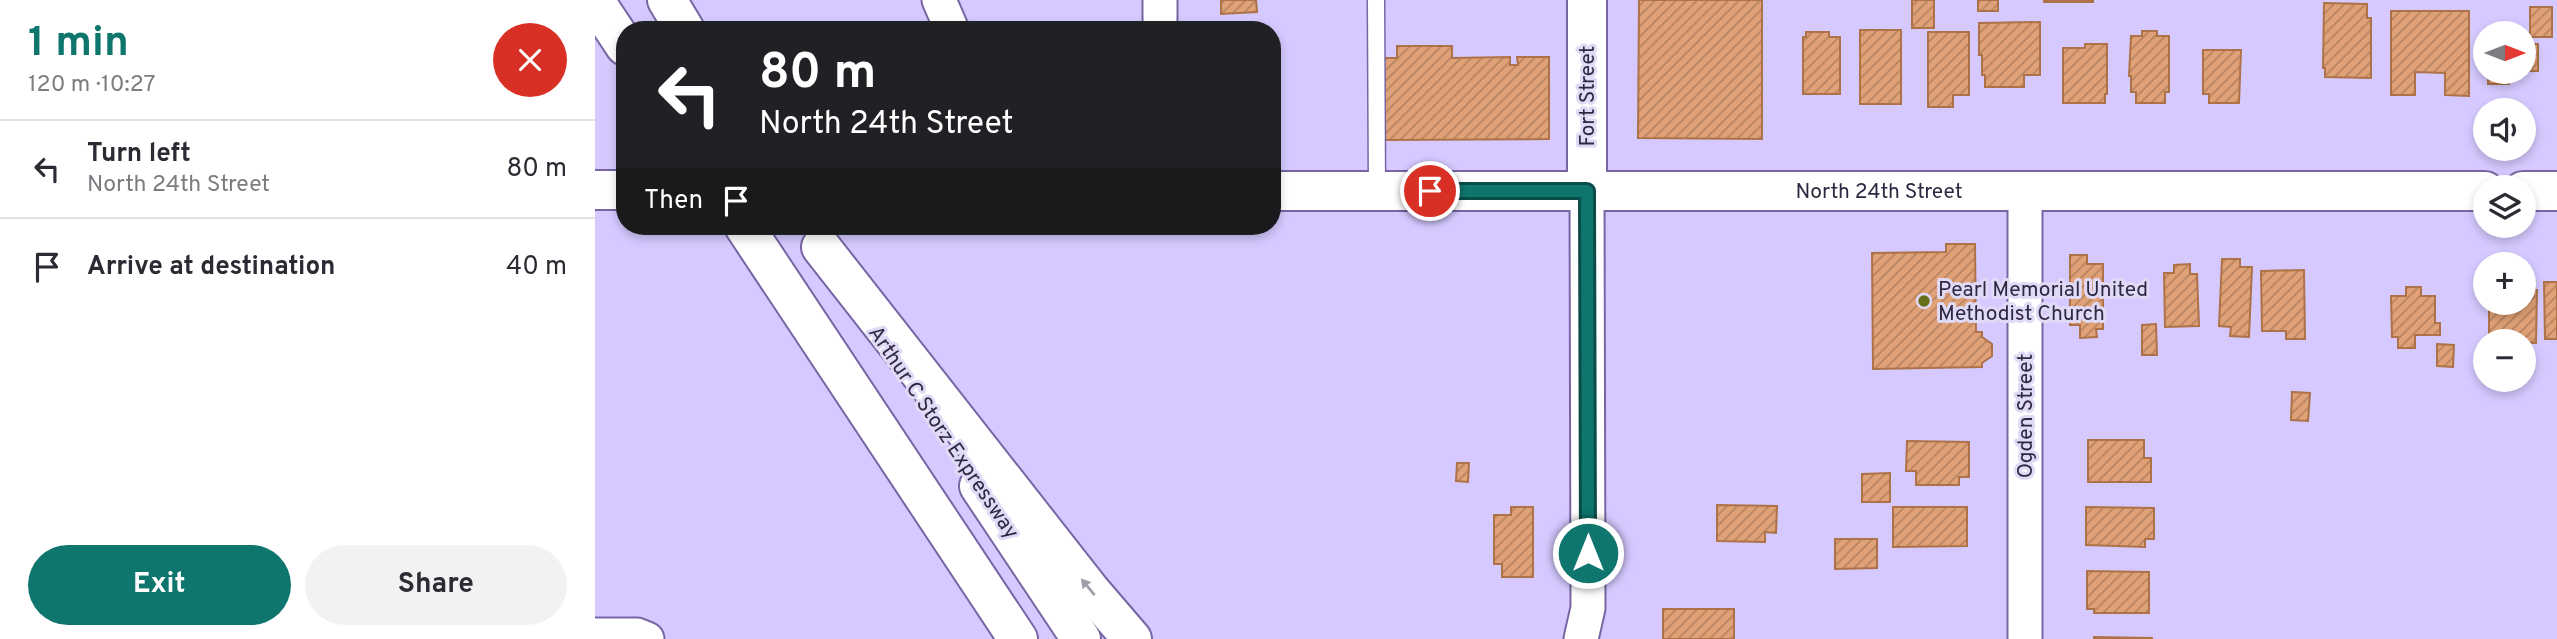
<!DOCTYPE html>
<meta charset="utf-8">
<style>
:root{--surface:#fff;--page:#f2f2f3;--text:#2b2b33;--muted:#7c7c81;--line:#e1e1e2;--accent:#0f766e}
body{margin:0;font-family:Overpass,sans-serif;background:var(--page);color:var(--text);height:100vh;display:flex;flex-direction:column;font-size:26px;white-space:nowrap}
*{box-sizing:border-box;margin:0}
p{font-size:23px;color:var(--muted)}
.icon{flex:none;width:38px;height:38px;fill:none;stroke:currentColor;stroke-width:2;stroke-linecap:round;stroke-linejoin:round}
.map{position:relative;flex:1;overflow:hidden}
.details{display:flex;flex-direction:column;background:var(--surface);width:595px}
.details>*{flex:none}
.guide{position:absolute;left:21px;top:21px;width:665px;height:214px;border-radius:28px;box-shadow:0 4px 10px #0003;background:#202124;color:#fff;overflow:hidden}
.needle{width:46px;rotate:90deg}
.fabs{position:absolute;left:1878px;top:21px;display:grid;gap:14px}
.fabs a{display:grid;place-items:center;width:63px;height:63px;border-radius:50%;background:var(--surface);box-shadow:0 4px 10px #0003;font-size:35px}
.pin{position:absolute;display:grid;place-items:center;width:60px;height:60px;color:#fff;margin:-30px;border:4px solid #fff;border-radius:50%;box-shadow:0 2px 7px #0007}
.me{position:absolute;width:77px;margin:-38px;rotate:0deg;stroke-linejoin:round;filter:drop-shadow(0 0 5px #0008)}
.turn{display:flex;align-items:center;gap:24px;height:147px;padding:0 28px;font-size:32px}
.turn .icon{width:91px;height:91px;stroke-width:2.5}
.turn b{display:block;font-size:49px;line-height:60px}
.then{display:flex;align-items:center;height:66px;padding:0 28px;background:#0003;gap:14px;font-size:26px}
.round{display:grid;place-items:center;flex:none;width:74px;height:74px;border-radius:37px;background:var(--page)}
.summary{display:flex;align-items:center;justify-content:space-between;height:119px;padding:0 28px}
h1{font-size:42px;font-weight:700;line-height:52px;color:var(--accent)}
.cta{display:flex;gap:14px;margin-top:auto;padding:14px 28px}
.cta a{flex:1;height:80px;border-radius:42px;background:var(--accent);color:#fff;font-size:28px;font-weight:700;line-height:80px;text-align:center}
.cta a+a{background:var(--page);color:var(--text)}
ul{padding:0;list-style:none}
li{display:flex;align-items:center;gap:21px;height:98px;padding:0 28px;border-top:2px solid var(--line)}
li div{flex:1}
li b{display:block;font-size:26px}
li em{font-style:normal}
main{display:flex;flex:1;min-height:0}
.map>svg:first-child{display:block}
</style>
<main>
<section class="details">
<div class="summary"><div><h1>1 min</h1><p>120 m · 10:27</p></div><a class="round" style="background:#d93025;color:#fff"><svg class="icon" aria-label="close" viewBox="0 0 24 24"><path d="M6 6l12 12M18 6L6 18"/></svg></a></div>
<ul>
<li><svg class="icon" aria-label="left" viewBox="0 0 24 24"><path d="M17 20v-9H6M10 6l-5 5 5 5"/></svg><div><b>Turn left</b><p>North 24th Street</p></div><em>80 m</em></li>
<li><svg class="icon" aria-label="arrive" viewBox="0 0 24 24"><path d="M6 21V4h12l-3 4 3 4H6"/></svg><div><b>Arrive at destination</b></div><em>40 m</em></li>
</ul>
<div class="cta"><a>Exit</a><a>Share</a></div>
</section>
<div class="map">
<svg width="1962" height="639" viewBox="0 0 1962 639">
<defs>
<pattern id="building-hatch" width="6" height="6" patternUnits="userSpaceOnUse" patternTransform="scale(1.75)"><rect width="6" height="6" fill="#e0a176"/><path d="M-1 1l2-2M0 6l6-6M5 7l2-2" fill="none" stroke="#b68362"/></pattern>
</defs>
<rect width="100%" height="100%" fill="#d5c9ff"/>
<g fill="url(#building-hatch)" stroke="#ad7247" stroke-width="2">
<path d="M626 0H661L662 12 626 14Z"/>
<path d="M1044 0H1167V139L1043 138Z"/>
<rect x="1317" y="0" width="22" height="28"/>
<rect x="1383" y="0" width="20" height="11"/>
<rect x="1449" y="0" width="49" height="2"/>
<path d="M1729 3 1772 4V18H1776V78L1730 77V68H1728Z"/>
<rect x="1935" y="7" width="22" height="30"/>
<path d="M1796 11H1874V96L1850 95V73L1820 72V95H1796Z"/>
<path d="M1445 22V75H1429V87H1390V75H1387V55H1384V23Z"/>
<rect x="1265" y="30" width="41" height="74"/>
<path d="M1547 31H1562V36H1574V92H1570V103H1541V92H1536V76H1534L1536 36H1547Z"/>
<path d="M1211 32H1234V37H1245V94H1208V37H1211Z"/>
<path d="M1333 32H1374V95H1358V107H1333Z"/>
<path d="M1490 44H1512V94H1510V103H1468V48H1490Z"/>
<path d="M1928 44H1943V71H1929V76H1914V84H1893V72H1928Z"/>
<path d="M802 46H857V58L915 57V65H923L922 57H954V139L790 140 789 58H802Z"/>
<path d="M1608 50H1646L1644 103H1614V94H1608Z"/>
<path d="M1351 244H1380L1381 332H1387V337L1397 344V356L1387 363V367L1278 369 1277 253 1351 252Z"/>
<path d="M1475 255H1492V264H1508V329H1501L1502 337 1485 338V325H1475Z"/>
<path d="M1627 259H1645V267H1657L1654 337 1635 336 1636 327 1624 326Z"/>
<path d="M1595 264V274H1602L1604 326 1570 327 1569 273H1579V265Z"/>
<path d="M1709 270 1710 339H1691V331H1667L1666 271Z"/>
<path d="M1928 275 1929 290H1942L1941 343 1894 341V303H1928Z"/>
<path d="M1949 282H1962V339H1950Z"/>
<path d="M1811 287H1826V296H1840V323H1845V335H1820V348H1803V337H1797L1796 296H1811Z"/>
<path d="M1561 324 1562 355H1547V325Z"/>
<path d="M1842 344 1859 345 1858 367 1842 366Z"/>
<path d="M1697 392 1715 393 1713 421 1696 420Z"/>
<path d="M1493 440H1549V458H1556V482H1493Z"/>
<path d="M1312 441 1374 442V477H1364V485H1321V471H1311Z"/>
<path d="M862 463H874L873 482 861 481Z"/>
<path d="M1295 473V502H1267V474Z"/>
<path d="M1122 505 1182 506 1181 533 1170 532V542L1122 541Z"/>
<path d="M916 507H938V577H907V564H899V515H916Z"/>
<path d="M1298 507H1372V546L1298 547Z"/>
<path d="M1491 507 1559 508V539H1550V547L1491 545Z"/>
<path d="M1240 539H1282V568L1240 569Z"/>
<path d="M1492 571 1554 572V613H1499V609H1492Z"/>
<rect x="1068" y="609" width="71" height="30"/>
<path d="M1499 637 1557 638V639H1499Z"/>
</g>
<g fill="none" stroke-linecap="round" stroke-linejoin="round">
<g stroke="#7766a3" stroke-width="19">
<path id="service" d="M781 0 782 191"/>
</g>
<g stroke="#7766a3" stroke-width="37">
<g id="minor">
<path d="M344 0 357 30"/>
<path d="M565 30V0"/>
<path d="M1430 192V639"/>
<path d="M0 635H42L52 639"/>
<path d="M986 639 993 608 992 191"/>
</g>
</g>
<g stroke="#7766a3" stroke-width="42">
<g id="tertiary">
<path d="M0 190H30"/>
<path id="s1" d="M677 191H1890"/>
<path d="M992 191V0"/>
<path d="M1928 191H1962"/>
</g>
</g>
<g stroke="#7766a3" stroke-width="42">
<g id="motorway">
<path d="M72 0 90 30"/>
<path d="M0 1 30 46"/>
<path d="M149 226 423 639"/>
<path d="M226 247 495 590 537 639"/>
<path d="M384 486 486 639"/>
</g>
</g>
<use href="#service" stroke="#fff" stroke-width="16"/>
<use href="#minor" stroke="#fff" stroke-width="33"/>
<use href="#tertiary" stroke="#fff" stroke-width="38"/>
<use href="#motorway" stroke="#fff" stroke-width="38"/>
</g>
<defs><path id="oneway-solid" d="M-6-.8H1V-3.2L6.5 0L1 3.2V.8H-6Z" transform="scale(1.75)"/></defs>
<use fill="#a19eaa" href="#oneway-solid" transform="translate(493 587) rotate(-129)"/>
<g fill="none" stroke-linecap="round" stroke-linejoin="round">
<g stroke="#0a4d48" stroke-width="18">
<path id="route" d="M835 191H992L993 553"/>
</g>
<use href="#route" stroke="#0f766e" stroke-width="12"/>
</g>
<circle fill="#677018" stroke="#e0daf6" stroke-width="2.5" cx="1329" cy="301" r="7"/>
<g text-anchor="middle" stroke-width="6" stroke-linejoin="round" paint-order="stroke">
<g font-size="21" fill="#2f2842" stroke="#e0daf6">
<text transform="translate(992 96) rotate(-90)" y="7">Fort Street</text>
<text dy="7" stroke="none"><textPath href="#s1" startOffset="607">North 24th Street</textPath></text>
<text transform="translate(1430 416) rotate(-90)" y="7">Ogden Street</text>
<text transform="translate(349 432) rotate(56)" y="7">Arthur C Storz Expressway</text>
</g>
<g font-size="21" fill="#2f2842" stroke="#e0daf6" text-anchor="start">
<text x="1343" y="296">Pearl Memorial United<tspan x="1343" dy="24">Methodist Church</tspan></text>
</g>
</g>
</svg>
<div class="fabs">
<a><svg class="needle" viewBox="-14 -14 28 28"><path d="M0-13l5 13h-10z" fill="#e53935"/><path d="M0 13l5-13h-10z" fill="#7c7c81"/></svg></a>
<a><svg class="icon" aria-label="sound" viewBox="0 0 24 24"><path d="M4 9h4l5-4v14l-5-4H4zM17 9q2 3 0 6"/></svg></a>
<a><svg class="icon" aria-label="layers" viewBox="0 0 24 24"><path d="M12 4l9 5-9 5-9-5zM3 14l9 5 9-5"/></svg></a>
<a>+</a>
<a>−</a>
</div>
<div class="pin" style="left:835px;top:191px;background:#d93025"><svg class="icon" aria-label="arrive" viewBox="0 0 24 24"><path d="M6 21V4h12l-3 4 3 4H6"/></svg></div>
<svg class="me" style="left:993px;top:553px" viewBox="-20 -20 40 40"><circle r="17" fill="#0f766e" stroke="#fff" stroke-width="3"/><path d="M0-11L8 9 0 5-8 9z" fill="#fff"/></svg>
<div class="guide">
<div class="turn"><svg class="icon" aria-label="left" viewBox="0 0 24 24"><path d="M17 20v-9H6M10 6l-5 5 5 5"/></svg><div><b>80 m</b>North 24th Street</div></div>
<div class="then">Then<svg class="icon" aria-label="arrive" viewBox="0 0 24 24"><path d="M6 21V4h12l-3 4 3 4H6"/></svg></div>
</div>
</div>
</main>
